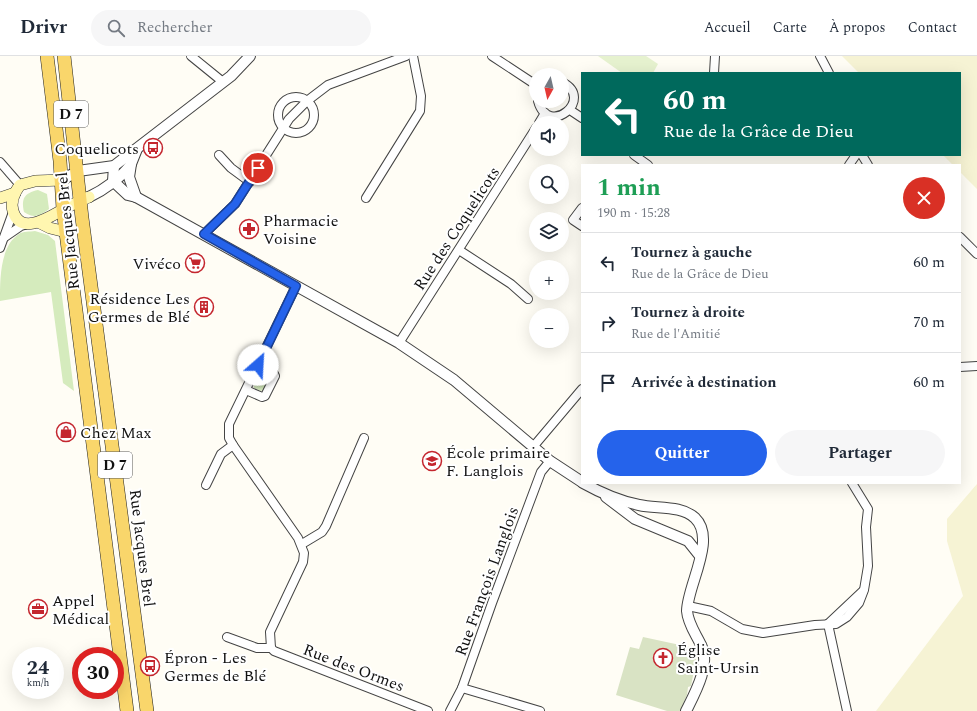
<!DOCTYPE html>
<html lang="fr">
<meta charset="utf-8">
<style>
:root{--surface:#fff;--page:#f6f6f7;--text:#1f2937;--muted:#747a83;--line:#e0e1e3;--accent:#2563eb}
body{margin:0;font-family:Spectral,serif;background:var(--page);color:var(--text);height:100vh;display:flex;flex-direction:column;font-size:15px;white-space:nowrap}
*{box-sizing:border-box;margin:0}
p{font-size:13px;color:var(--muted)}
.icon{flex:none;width:22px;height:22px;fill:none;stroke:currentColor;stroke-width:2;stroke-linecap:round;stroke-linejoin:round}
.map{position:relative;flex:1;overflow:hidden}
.panel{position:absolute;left:581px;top:108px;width:380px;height:320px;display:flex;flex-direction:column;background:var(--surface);border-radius:0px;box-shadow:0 4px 16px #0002}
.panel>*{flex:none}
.banner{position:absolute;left:581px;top:16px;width:380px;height:84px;border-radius:0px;box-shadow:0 4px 16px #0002;background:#00695c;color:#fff;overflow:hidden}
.needle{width:26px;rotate:188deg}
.controls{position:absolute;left:529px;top:12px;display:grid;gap:8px}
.controls a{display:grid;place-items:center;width:40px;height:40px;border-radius:50%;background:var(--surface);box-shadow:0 4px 16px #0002;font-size:20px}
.speed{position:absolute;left:12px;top:591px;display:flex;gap:8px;font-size:20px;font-weight:700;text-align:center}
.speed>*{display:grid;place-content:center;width:52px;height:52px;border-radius:50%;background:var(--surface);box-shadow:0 4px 16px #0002;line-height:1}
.speed small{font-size:10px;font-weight:400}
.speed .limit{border:6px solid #d22;background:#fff;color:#111}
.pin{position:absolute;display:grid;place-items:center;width:34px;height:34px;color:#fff;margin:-17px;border:2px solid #fff;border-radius:50%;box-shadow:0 1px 4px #0007}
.me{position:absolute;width:44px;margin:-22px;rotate:26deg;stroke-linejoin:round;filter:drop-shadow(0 0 3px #0008)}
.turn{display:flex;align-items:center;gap:14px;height:84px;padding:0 16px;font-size:18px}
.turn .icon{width:52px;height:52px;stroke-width:2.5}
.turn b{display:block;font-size:28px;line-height:34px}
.round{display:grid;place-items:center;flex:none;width:42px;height:42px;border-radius:21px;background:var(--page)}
.overview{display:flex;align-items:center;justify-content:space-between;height:68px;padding:0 16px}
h1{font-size:24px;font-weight:700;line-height:30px;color:#1e9e55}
.primary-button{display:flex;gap:8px;margin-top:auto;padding:8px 16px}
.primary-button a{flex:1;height:46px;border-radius:24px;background:var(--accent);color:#fff;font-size:16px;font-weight:700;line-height:46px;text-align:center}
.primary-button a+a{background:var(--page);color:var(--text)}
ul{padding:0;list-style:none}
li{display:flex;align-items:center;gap:12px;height:60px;padding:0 16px;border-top:1px solid var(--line)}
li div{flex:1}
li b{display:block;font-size:15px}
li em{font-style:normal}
header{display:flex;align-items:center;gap:24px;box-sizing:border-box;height:56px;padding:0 20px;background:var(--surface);border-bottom:1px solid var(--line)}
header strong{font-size:19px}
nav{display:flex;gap:22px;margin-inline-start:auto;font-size:14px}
.search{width:280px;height:36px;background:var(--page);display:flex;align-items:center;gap:10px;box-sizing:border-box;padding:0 14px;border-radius:22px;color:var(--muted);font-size:15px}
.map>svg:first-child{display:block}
</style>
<header>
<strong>Drivr</strong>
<div class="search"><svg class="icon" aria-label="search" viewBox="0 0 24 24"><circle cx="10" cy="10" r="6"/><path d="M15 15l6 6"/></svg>Rechercher</div>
<nav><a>Accueil</a><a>Carte</a><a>À propos</a><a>Contact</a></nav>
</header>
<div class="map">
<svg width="977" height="655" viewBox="0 0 977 655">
<rect width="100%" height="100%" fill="#fffdf5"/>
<g fill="#f6f3d4">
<path d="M842 0H977V133L960 116V109H953L943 99H960V17H859Z"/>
<path d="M977 428V655H876L963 540 947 485V463Z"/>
</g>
<g fill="#d5ebbd">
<path d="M38 134 47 138 49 153C40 160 34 163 24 156 21 143 24 137 38 134Z"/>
<path d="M35 175 48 179 55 185 74 335 63 327 51 236 0 245C0 223 0 190 19 178 23 175 30 176 35 175Z"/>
<path d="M262 314 269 318C270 323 266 332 261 335L254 332C253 326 258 317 262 314Z"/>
</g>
<path fill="#d9e3c4" d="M643 581 694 592 696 604 691 630 688 631 687 639 680 655H667L616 639 630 591 639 593Z"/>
<path fill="#e6f2cf" d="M598 0H646L658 8 653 17H622Z"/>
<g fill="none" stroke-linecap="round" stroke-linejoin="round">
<g stroke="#444" stroke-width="10">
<g id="minor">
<path d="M191 0 223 26"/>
<path d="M492 0 536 29"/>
<path d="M820 0 829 17"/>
<path d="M714 17 715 0"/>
<circle cx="296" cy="59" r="18"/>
<path d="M538 45C548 82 596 43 562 26"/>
<path d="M570 54 582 62"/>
<path d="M539 67 545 57"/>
<path d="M219 99 231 112 250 126"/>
<path d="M634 99 648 109"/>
<path d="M862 99 868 109"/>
<path d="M0 106 20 129"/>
<path d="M849 109 856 99"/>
<path d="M366 142 420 55 421 40 413 0"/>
<path d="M582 152 573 164 582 170"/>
<path d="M204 178 235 148 289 63 307 45 328 29 406 0"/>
<path d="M5 181 21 170 28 168"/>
<path d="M960 181 977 198"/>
<path d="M0 192 13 156"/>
<path d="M459 194 511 228 528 243"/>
<path d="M399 287 536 72"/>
<path d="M960 311 977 310"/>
<path d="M246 334 262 341 265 340 275 320 273 316 258 309"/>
<path d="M533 391 582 333"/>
<path d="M206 429 221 398 233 389"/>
<path d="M302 488 322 476 326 470 364 382"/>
<path d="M688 550 711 555 742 573 763 577 815 569 836 568 847 561 859 547 864 534 868 510 866 471 868 453 852 427"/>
<path d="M828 568 847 655"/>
<path d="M828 568 863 535"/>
<path d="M227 581 257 592H271"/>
<path d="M271 592 270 576 303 506 304 497 298 482 233 389 229 382V368L296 230"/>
<path d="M271 592 274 595 428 655"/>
<path d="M462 632 540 655"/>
<path d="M450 655 462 632 492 547 541 416 550 405"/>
</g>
</g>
<g stroke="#444" stroke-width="12">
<g id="tertiary">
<path d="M131 108 129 121 136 141"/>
<path d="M114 110 113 125 128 139 136 141 399 287 454 324 550 405 582 426"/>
<path d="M62 124 78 115 114 110 231 20 250 0"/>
<path d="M89 141C104 134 122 121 131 108 133 103 135 98 137 93"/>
<path d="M583 427C601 437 619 445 639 449 657 453 681 449 695 462 717 483 687 530 687 555 688 568 696 578 701 589 711 609 695 637 686 655"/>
<path d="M606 441 635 463 688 485 700 500"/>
</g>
</g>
<g stroke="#333" stroke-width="12">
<g id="secondary">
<path d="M62 124 35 125 20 129C14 137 10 145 13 155 21 181 51 160 64 153 72 148 81 145 89 141"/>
<path d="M0 142 15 137"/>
<path d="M40 167 50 172 66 176"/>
</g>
</g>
<g stroke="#222" stroke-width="14">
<g id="primary">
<path d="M47 0 60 105 63 153 127 655"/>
<path d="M64 0 82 162 147 655"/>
</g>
</g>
<use href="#minor" stroke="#fff" stroke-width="8"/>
<use href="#tertiary" stroke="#fff" stroke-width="10"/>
<use href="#secondary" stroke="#fff6b0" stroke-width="11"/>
<use href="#primary" stroke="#f9d66b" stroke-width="13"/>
</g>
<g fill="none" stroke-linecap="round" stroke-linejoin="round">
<g stroke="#184099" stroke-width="10">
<path id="route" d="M258 309 296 230 204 178 235 148 258 112"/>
</g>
<use href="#route" stroke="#2563eb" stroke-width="7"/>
</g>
<defs>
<g id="bus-ring" transform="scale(1)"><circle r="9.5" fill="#fff" stroke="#c4262e" stroke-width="1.5"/><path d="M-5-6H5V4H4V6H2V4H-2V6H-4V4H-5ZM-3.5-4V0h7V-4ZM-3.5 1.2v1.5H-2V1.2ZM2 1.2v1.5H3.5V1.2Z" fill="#c4262e"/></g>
<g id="pharmacy-ring" transform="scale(1)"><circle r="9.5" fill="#fff" stroke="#c4262e" stroke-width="1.5"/><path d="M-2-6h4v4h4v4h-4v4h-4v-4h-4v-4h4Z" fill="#c4262e"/></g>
<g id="supermarket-ring" transform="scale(1)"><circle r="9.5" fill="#fff" stroke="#c4262e" stroke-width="1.5"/><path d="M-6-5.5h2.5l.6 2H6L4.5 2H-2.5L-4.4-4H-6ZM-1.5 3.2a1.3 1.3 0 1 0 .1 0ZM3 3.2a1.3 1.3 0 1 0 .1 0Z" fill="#c4262e"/></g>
<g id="building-ring" transform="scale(1)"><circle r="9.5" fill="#fff" stroke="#c4262e" stroke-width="1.5"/><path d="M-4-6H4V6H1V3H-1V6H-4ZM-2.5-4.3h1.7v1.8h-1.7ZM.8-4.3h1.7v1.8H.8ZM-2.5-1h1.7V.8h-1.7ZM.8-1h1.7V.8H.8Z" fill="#c4262e"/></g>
<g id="shop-ring" transform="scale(1)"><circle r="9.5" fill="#fff" stroke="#c4262e" stroke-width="1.5"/><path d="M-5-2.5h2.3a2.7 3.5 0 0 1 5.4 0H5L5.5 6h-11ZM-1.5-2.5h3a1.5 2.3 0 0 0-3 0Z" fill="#c4262e"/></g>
<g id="school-ring" transform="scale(1)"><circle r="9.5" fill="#fff" stroke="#c4262e" stroke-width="1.5"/><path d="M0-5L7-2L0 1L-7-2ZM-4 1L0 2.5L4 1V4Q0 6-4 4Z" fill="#c4262e"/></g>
<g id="office-ring" transform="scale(1)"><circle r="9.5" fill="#fff" stroke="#c4262e" stroke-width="1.5"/><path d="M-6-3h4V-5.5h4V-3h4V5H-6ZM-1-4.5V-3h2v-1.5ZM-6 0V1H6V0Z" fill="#c4262e"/></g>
<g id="church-ring" transform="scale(1)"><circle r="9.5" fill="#fff" stroke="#c4262e" stroke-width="1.5"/><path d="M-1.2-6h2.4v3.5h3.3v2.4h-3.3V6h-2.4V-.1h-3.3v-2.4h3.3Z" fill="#c4262e"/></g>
</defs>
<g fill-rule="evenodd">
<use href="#bus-ring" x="153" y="92"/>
<use href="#pharmacy-ring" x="249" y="173"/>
<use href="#supermarket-ring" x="195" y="207"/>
<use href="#building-ring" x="204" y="251"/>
<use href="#shop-ring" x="66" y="376"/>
<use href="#school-ring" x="432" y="405"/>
<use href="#office-ring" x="38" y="553"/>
<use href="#church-ring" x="663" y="602"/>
<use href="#bus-ring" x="150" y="610"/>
</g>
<g text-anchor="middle" stroke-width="4" stroke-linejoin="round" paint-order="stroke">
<g fill="#fff" stroke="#585858" stroke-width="1">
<rect x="54" y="45" width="34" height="26" rx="3"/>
<rect x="98" y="396" width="34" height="26" rx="3"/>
</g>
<g font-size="15" font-weight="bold" fill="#111">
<text x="71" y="63">D 7</text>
<text x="115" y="414">D 7</text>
</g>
<g font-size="16" fill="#111" stroke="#fff" text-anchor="start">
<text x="139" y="98" text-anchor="end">Coquelicots</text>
<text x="263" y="170">Pharmacie<tspan x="263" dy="18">Voisine</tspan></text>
<text x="181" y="213" text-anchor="end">Vivéco</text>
<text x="190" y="248" text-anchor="end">Résidence Les<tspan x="190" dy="18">Germes de Blé</tspan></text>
<text x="80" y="382">Chez Max</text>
<text x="446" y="402">École primaire<tspan x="446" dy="18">F. Langlois</tspan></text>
<text x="52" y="550">Appel<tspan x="52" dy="18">Médical</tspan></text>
<text x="677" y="599">Église<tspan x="677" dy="18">Saint-Ursin</tspan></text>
<text x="164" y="607">Épron - Les<tspan x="164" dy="18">Germes de Blé</tspan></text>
</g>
<g font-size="16" fill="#111" stroke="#fff">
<text transform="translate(456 172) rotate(-57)" y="6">Rue des Coquelicots</text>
<text transform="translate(67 175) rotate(-96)" y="6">Rue Jacques Brel</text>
<text transform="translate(143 492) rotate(83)" y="6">Rue Jacques Brel</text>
<text transform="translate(486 525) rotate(-70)" y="6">Rue François Langlois</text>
<text transform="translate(354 611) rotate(21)" y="6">Rue des Ormes</text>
</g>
</g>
</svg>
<div class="controls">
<a><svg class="needle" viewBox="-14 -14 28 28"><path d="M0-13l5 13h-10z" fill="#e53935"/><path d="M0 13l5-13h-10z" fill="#747a83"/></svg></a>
<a><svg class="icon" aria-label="sound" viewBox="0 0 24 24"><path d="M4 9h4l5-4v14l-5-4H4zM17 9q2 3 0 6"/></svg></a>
<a><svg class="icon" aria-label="search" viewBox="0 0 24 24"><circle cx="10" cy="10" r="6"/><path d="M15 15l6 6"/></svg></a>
<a><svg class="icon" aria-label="layers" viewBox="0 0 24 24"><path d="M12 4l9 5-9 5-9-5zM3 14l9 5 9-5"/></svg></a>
<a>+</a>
<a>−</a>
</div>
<div class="speed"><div>24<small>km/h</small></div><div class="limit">30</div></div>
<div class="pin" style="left:258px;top:112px;background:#d93025"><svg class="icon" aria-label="arrive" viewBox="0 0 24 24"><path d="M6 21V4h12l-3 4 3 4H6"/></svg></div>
<svg class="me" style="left:258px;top:309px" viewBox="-20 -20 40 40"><circle r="19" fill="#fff"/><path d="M0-13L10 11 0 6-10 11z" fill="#2563eb"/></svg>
<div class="banner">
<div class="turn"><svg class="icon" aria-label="left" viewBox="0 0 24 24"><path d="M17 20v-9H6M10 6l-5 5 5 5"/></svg><div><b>60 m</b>Rue de la Grâce de Dieu</div></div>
</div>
<section class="panel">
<div class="overview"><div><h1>1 min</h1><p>190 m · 15:28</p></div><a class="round" style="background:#d93025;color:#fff"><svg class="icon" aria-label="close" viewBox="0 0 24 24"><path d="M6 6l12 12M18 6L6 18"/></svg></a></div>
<ul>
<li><svg class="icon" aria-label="left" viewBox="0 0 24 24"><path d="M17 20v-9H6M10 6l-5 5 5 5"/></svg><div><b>Tournez à gauche</b><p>Rue de la Grâce de Dieu</p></div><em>60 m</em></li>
<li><svg class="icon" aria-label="right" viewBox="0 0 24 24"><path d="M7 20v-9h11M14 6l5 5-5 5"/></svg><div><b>Tournez à droite</b><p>Rue de l'Amitié</p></div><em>70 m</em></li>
<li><svg class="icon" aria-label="arrive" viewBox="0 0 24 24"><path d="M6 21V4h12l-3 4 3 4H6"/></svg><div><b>Arrivée à destination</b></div><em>60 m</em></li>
</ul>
<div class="primary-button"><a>Quitter</a><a>Partager</a></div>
</section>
</div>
